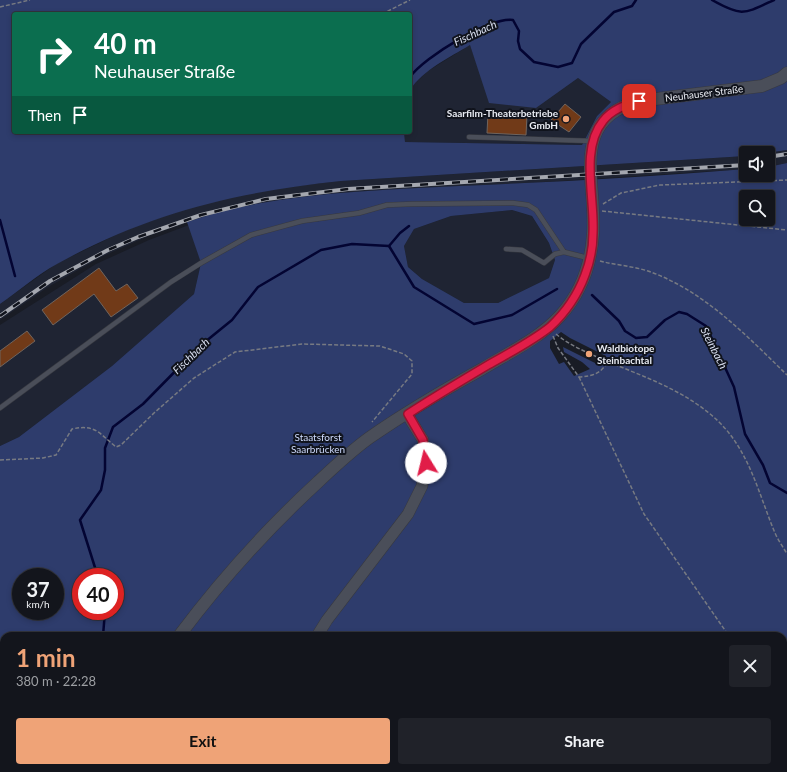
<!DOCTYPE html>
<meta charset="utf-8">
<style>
:root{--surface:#13151c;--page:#202229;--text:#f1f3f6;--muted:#9d9fa3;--line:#32343b;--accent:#efa377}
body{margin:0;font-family:Lato,sans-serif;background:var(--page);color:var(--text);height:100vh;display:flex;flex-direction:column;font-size:15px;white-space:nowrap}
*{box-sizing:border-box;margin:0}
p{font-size:13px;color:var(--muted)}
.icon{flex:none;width:22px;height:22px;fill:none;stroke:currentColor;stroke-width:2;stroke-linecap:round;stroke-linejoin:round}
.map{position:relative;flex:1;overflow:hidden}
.drawer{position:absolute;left:0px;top:632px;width:787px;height:140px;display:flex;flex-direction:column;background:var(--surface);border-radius:12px 12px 0 0;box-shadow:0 2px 6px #0003,0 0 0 1px var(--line)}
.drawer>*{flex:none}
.guide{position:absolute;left:12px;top:12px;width:400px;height:122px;border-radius:4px;box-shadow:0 2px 6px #0003,0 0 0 1px var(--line);background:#0b6e4f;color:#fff;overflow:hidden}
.controls{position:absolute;left:739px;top:146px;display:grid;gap:8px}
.controls a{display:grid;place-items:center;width:36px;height:36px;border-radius:4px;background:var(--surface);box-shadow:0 2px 6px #0003,0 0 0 1px var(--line);font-size:20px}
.speed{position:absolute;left:12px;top:568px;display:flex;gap:8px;font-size:20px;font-weight:700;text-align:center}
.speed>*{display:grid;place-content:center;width:52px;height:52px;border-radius:50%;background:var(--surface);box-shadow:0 2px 6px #0003,0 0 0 1px var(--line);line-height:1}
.speed small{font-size:10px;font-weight:400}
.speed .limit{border:6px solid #d22;background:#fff;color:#111}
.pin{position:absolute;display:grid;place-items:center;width:34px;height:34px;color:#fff;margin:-17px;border-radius:8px;box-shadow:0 2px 6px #0006}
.me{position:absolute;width:44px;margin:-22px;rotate:351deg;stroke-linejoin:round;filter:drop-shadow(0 0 3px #0008)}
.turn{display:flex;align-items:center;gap:14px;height:84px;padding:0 16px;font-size:18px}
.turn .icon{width:52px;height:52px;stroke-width:2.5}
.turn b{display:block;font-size:28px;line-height:34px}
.then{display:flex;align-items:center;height:38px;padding:0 16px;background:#0003;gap:8px;font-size:15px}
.round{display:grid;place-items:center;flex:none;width:42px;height:42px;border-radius:4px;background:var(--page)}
.overview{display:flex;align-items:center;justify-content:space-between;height:68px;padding:0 16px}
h1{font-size:24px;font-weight:700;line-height:30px;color:var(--accent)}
.cta{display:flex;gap:8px;margin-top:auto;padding:8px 16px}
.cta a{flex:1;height:46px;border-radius:4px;background:var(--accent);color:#111;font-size:16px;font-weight:700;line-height:46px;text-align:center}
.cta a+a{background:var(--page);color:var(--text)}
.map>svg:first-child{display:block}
</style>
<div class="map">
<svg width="787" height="772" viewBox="0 0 787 772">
<rect width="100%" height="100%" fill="#191c25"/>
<g fill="#1f2433">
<path d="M470 45 479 70 536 108 578 78 611 102 597 116 582 145 405 142 404 132H410V90L415 83 428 71Z"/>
<path d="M787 150V163L768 167 767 153Z"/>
<path d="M746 156V169L544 182 368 191 298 197 248 206 200 218 148 236 101 257 48 287 0 320V304L56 264 126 230 184 209 234 196 287 187 341 181Z"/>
<path d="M512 210 532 216 549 243 555 260 549 278 498 303H464L422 279 408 267 404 246 414 229 451 216Z"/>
<path d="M189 225 201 263 194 294 112 366 19 437 0 446V325L96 264 149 240Z"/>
</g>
<g fill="#2e3c6c" fill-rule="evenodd">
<path d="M0 0H787V150L767 153H746V156L341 181C237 192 149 213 57 264 37 275 19 291 0 304ZM14 14H410V90C424 69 449 58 470 45L489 103 536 108 578 78 611 102 597 116 582 145 405 142 404 132H14Z"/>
<path d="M787 163V772H0V446L19 437 112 366 194 294 201 263 187 222C274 192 369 191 459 186 555 182 651 177 746 169V175H768V167ZM746 197H768V219H746ZM512 210 532 216 549 243 555 260 549 278 498 303H464L422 279 408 267 404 246 414 229 451 216ZM561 332 570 338 606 356 601 366 563 347 564 352 582 362 590 369 574 376 564 362 559 364 550 348V341ZM21 577H55V611H21ZM81 577H115V611H81ZM4 636H783V768H4Z"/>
</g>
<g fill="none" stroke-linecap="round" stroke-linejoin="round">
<g stroke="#030432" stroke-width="2.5">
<path d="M712 0C742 17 744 14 774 0"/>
<path d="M410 77C424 57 490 17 513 20L519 31 518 41 520 49 534 62 558 67 572 63 581 44 614 12 632 6 636 0"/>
<path d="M0 220 15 276"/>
<path d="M389 246 414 287 474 324 512 315 557 289"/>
<path d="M592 295 619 321 625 331 636 338 647 337 665 320 679 312 687 314 706 326 734 387 745 434 763 465 770 483 787 493"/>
<path d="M98 577 80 520 101 490 105 470V448L113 427 143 404 200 346 232 320 258 287 321 250 352 244 389 246 400 233 409 226"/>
<path d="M103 636 105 611"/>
<path d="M0 746 4 744"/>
</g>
</g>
<g fill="#713a18" stroke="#70645d">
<path d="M565 104 581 117 569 132 551 120Z"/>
<path d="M488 113 527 115 526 135 487 133Z"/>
<path d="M99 268 116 291 127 284 138 298 111 317 94 294 53 325 42 310Z"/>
<path d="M27 331 35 341 0 367V351Z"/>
</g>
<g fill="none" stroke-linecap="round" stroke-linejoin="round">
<g stroke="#373940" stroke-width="5.5">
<g id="service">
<path d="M469 137 592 141"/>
<path d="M506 249 522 250 544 263 555 254 564 252"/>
<path d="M0 408 171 282 201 263 251 235 302 221 359 213 387 205 412 204 513 203 528 205 536 210 564 252 588 258"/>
</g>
</g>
<g stroke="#373940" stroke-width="12">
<g id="tertiary">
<path d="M317 636 327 620 408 514 422 486 426 463 423 440 407 414"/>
<path d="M261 772 262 768"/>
</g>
</g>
<g stroke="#373940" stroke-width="13">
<g id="secondary">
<path d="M179 636C220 581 267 529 318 482 334 467 351 451 369 438 405 413 444 390 482 369 508 353 539 339 560 316 581 293 591 265 593 234 597 180 568 120 639 101L762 86 781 78 787 73"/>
<path d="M102 772 105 768"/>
</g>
</g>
<g stroke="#777a82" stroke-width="1.5" stroke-dasharray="4 2" stroke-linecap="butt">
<path d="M0 7 30 0"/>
<path d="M382 14 410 0"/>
<path d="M603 204 621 193 660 185 787 180"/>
<path d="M602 211 787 230"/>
<path d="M600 261C615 265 632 266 648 271 703 290 746 335 787 375"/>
<path d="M556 334C570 346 589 353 606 361 645 377 689 392 720 423 750 453 759 495 775 533 778 540 783 547 787 554"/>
<path d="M553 336 558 348 579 377C593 376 601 374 608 361"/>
<path d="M579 377 644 514 729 636"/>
<path d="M0 460 43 458 56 455 72 429C95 424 99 433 116 447L121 445 154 413 194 378 235 352 302 344 380 346 404 354 412 361V374L372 422"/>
<path d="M783 700 787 703"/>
<path d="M684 772 686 768"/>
</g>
<use href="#service" stroke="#4a4e59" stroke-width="4.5"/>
<use href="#tertiary" stroke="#4a4e59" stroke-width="11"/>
<use href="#secondary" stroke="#4a4e59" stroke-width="12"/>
<g stroke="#a4a7af" stroke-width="4">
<g id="rail">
<path d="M768 157 787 154"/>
<path d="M0 316 50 281 108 250 138 237 201 215 266 199 348 189 746 165"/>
</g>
</g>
<use href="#rail" stroke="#10131c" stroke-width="2.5" stroke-dasharray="8" stroke-linecap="butt"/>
</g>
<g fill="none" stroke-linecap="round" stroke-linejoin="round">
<g stroke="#92132f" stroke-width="10">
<path id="route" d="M426 463 423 440 408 414C434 397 461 381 488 365 509 353 531 342 550 327 565 313 578 294 585 275 590 262 593 247 593 233 595 199 580 149 603 121 612 109 626 105 639 101"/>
</g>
<use href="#route" stroke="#e11d48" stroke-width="7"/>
</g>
<g fill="#efa377" stroke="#10131c" stroke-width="1.5">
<circle cx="566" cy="119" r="4"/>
<circle cx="589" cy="354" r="4"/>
</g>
<g text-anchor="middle" stroke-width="4" stroke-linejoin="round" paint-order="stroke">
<g font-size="10" fill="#e8ebf2" stroke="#10131c">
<text transform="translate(704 93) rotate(-7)" y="4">Neuhauser Straße</text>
</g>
<g font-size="10" font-weight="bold" fill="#e8ebf2" stroke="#10131c" text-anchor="end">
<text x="558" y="117">Saarfilm-Theaterbetriebe<tspan x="558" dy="12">GmbH</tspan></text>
<text x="597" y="352" text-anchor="start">Waldbiotope<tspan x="597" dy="12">Steinbachtal</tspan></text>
</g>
<g font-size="10" fill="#cfdbfd" stroke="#10131c">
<text x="318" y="441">Staatsforst<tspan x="318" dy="12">Saarbrücken</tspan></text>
</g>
<g font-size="11" font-style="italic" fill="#d9dff0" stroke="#10131c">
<text transform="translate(475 33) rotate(-25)" y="4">Fischbach</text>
<text transform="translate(714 348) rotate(63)" y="4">Steinbach</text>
<text transform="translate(191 356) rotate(-44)" y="4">Fischbach</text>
</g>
</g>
</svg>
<div class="controls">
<a><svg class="icon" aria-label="sound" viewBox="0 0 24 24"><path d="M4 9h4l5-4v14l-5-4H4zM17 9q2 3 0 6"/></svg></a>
<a><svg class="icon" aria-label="search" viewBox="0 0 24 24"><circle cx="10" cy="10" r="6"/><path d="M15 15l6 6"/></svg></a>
</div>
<div class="speed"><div>37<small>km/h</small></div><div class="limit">40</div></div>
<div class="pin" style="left:639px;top:101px;background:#d93025"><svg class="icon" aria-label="arrive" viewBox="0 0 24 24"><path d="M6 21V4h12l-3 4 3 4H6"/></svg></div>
<svg class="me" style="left:426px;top:463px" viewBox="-20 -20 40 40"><circle r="19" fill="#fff"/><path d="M0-13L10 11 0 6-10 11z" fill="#e11d48"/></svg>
<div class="guide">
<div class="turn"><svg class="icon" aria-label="right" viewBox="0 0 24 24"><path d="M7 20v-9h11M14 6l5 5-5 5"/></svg><div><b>40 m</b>Neuhauser Straße</div></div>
<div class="then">Then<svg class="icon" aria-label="arrive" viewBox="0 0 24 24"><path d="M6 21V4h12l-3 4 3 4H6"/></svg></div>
</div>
<section class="drawer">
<div class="overview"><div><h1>1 min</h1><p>380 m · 22:28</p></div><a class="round"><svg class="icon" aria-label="close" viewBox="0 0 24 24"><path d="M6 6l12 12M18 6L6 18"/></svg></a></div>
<div class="cta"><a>Exit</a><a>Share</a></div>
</section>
</div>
